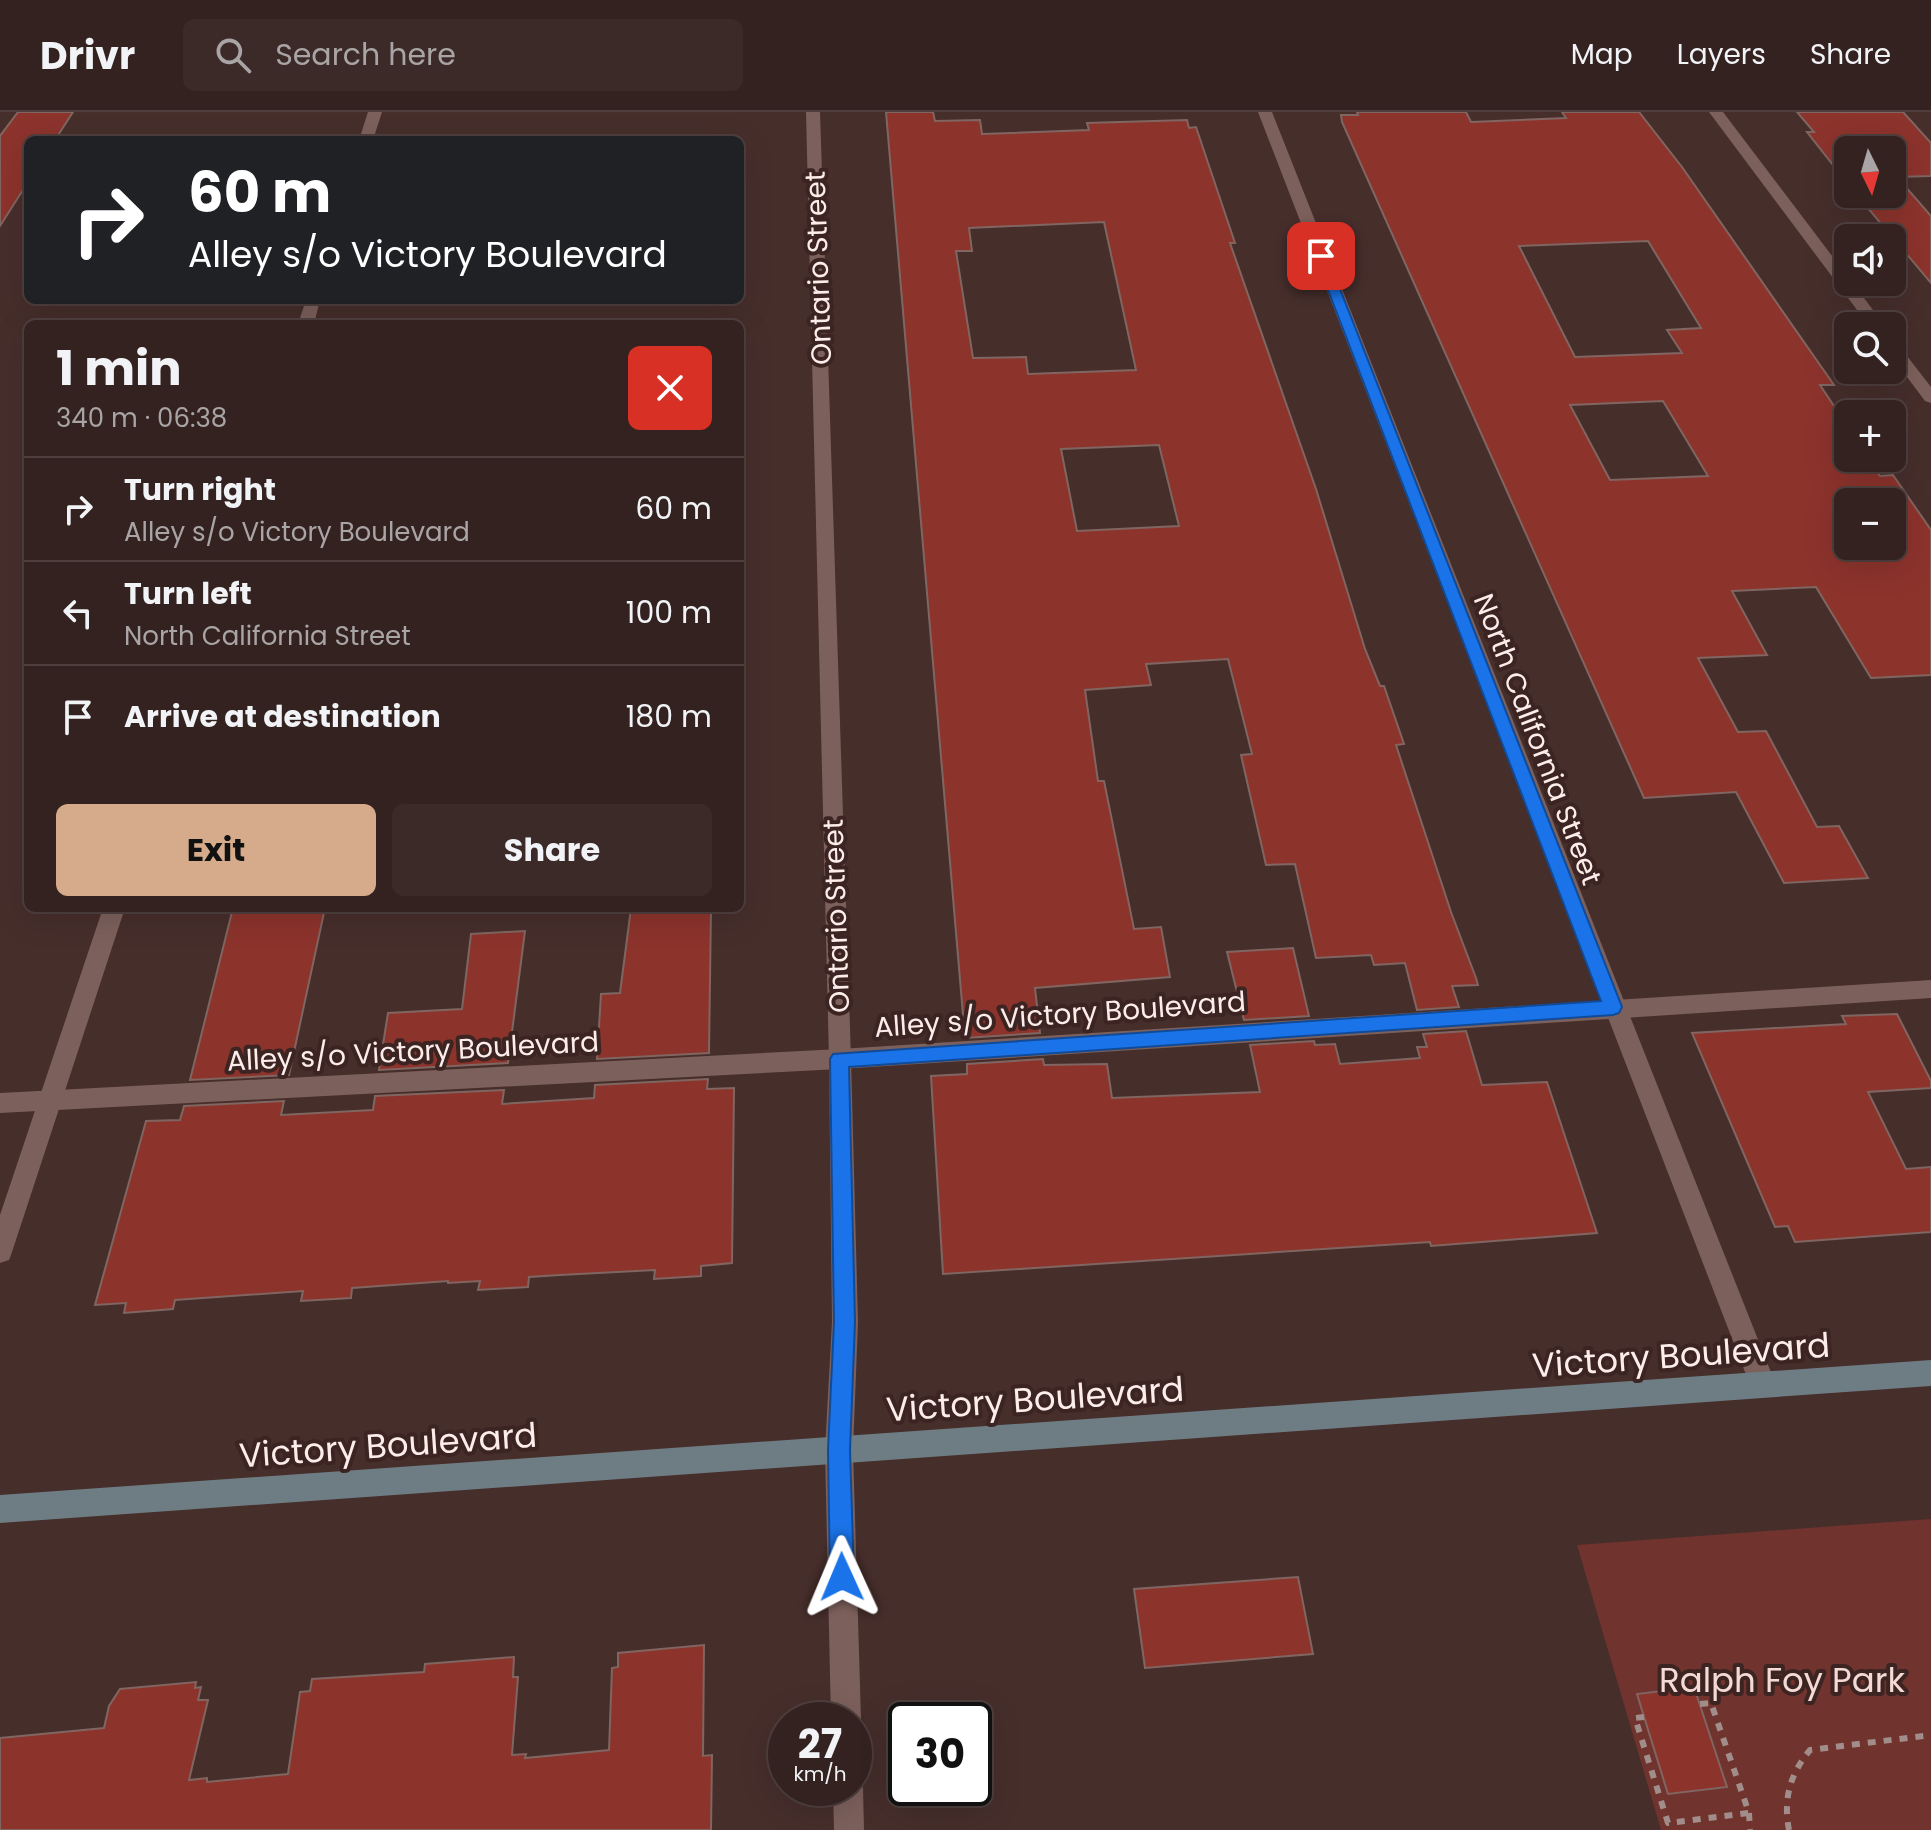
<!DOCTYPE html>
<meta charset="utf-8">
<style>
:root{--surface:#342220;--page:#3c2a29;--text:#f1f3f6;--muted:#a9a4a5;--line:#4e3f3e;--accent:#d6ab8b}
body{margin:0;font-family:Poppins,sans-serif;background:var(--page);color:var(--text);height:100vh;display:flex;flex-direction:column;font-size:30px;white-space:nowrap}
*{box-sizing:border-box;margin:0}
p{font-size:26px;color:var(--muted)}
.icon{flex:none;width:44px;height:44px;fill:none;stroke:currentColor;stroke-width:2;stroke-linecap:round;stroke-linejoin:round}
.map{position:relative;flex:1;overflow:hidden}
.drawer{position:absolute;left:24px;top:208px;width:720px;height:592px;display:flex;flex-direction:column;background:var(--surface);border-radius:12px;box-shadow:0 8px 32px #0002,0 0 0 2px var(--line)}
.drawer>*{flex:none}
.top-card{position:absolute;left:24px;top:24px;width:720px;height:168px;border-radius:12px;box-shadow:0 8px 32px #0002,0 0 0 2px var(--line);background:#202124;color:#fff;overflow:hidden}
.needle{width:52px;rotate:175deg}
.controls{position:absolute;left:1834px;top:24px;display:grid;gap:16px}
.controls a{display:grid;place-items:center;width:72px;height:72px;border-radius:12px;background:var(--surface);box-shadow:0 8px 32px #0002,0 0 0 2px var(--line);font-size:40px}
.speed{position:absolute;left:768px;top:1590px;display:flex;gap:16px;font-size:40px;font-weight:700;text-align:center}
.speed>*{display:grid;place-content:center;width:104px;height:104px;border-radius:50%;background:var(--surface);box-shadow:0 8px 32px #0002,0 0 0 2px var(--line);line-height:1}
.speed small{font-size:20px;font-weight:400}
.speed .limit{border:4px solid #111;border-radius:12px;background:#fff;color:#111}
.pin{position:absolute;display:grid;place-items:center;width:68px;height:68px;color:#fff;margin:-34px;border-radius:16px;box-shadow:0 4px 12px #0006}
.me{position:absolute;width:88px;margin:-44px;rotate:359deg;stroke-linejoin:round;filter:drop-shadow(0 0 6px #0008)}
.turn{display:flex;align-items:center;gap:28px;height:168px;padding:0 32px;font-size:36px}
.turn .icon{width:104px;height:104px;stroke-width:2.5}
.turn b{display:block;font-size:56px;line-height:68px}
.round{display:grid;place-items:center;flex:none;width:84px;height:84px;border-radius:12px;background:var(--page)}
.headline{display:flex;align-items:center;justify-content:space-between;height:136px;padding:0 32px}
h1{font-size:48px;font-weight:700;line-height:60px}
.cta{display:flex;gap:16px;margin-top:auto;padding:16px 32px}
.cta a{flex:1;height:92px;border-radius:12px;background:var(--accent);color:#111;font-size:32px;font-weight:700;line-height:92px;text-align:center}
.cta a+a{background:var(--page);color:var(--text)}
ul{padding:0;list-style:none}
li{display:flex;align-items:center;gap:24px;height:104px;padding:0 32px;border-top:2px solid var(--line)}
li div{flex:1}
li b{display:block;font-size:30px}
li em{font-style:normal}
header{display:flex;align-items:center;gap:48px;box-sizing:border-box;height:112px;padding:0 40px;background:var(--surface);border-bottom:2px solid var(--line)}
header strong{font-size:38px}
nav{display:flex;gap:44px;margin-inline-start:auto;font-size:28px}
.search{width:560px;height:72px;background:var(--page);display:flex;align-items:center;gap:20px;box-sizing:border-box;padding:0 28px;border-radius:12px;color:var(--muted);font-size:30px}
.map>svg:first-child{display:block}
</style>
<header>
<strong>Drivr</strong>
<div class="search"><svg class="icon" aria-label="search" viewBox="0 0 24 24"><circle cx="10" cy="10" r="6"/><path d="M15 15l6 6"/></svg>Search here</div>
<nav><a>Map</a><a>Layers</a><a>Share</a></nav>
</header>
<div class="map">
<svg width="1931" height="1718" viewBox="0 0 1931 1718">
<rect width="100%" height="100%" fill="#462e2b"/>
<path fill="#70332d" d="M1931 1407V1718H1661L1577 1433Z"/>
<g fill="#8c332c" stroke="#806560" stroke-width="2" fill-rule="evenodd">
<path d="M18 0H73L55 28H28V70L0 114V24Z"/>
<path d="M886 0H933L935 9 980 8 982 22 1089 18 1087 11 1187 8 1189 16 1196 15 1235 131H1230L1316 377 1365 537 1380 574H1384L1404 632 1396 633 1451 800 1476 866 1478 873 1452 874 1459 895 1417 898 1405 851 1374 853 1371 843 1316 846 1295 752 1266 753 1241 643 1252 642 1228 547 1146 552 1151 573 1085 578 1098 669H1104L1134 817 1161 815 1170 865 1035 876 1040 921 965 926ZM1104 110 1136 258 1028 262 1026 245 973 246 956 139H972L969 116ZM1159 333 1179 414 1077 419 1061 337Z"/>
<path d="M1357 0H1466L1471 10 1566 6 1562 0H1639L1682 55 1834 273H1820L1848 315V346H1868L1880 364 1893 363 1931 418V563L1871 566 1816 475 1732 479 1767 543 1698 546 1738 620 1766 619 1817 715 1839 714 1868 766 1784 771 1736 680 1644 686 1342 10 1341 3H1358ZM1648 129 1701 216 1667 218 1682 241 1575 245 1519 134ZM1663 289 1708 364 1610 368 1570 293ZM1848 390H1892V434H1848Z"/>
<path d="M1797 0H1903L1931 31V64L1897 65 1931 104V171L1856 82H1892V38H1848V72L1807 20H1814Z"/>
<path d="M233 796H325L289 963 190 968Z"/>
<path d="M631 796H711L709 941 597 947 601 882 620 881Z"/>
<path d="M525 819 508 951 379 958 388 901 462 897 471 822Z"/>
<path d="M1293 836 1309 904 1244 908 1227 840Z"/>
<path d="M1897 902 1931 969V976L1868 980 1906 1057 1931 1055V1120L1795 1130 1788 1114 1775 1115 1692 921 1846 912 1842 904Z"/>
<path d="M1466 919 1482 973 1547 970 1597 1121 1431 1134 1430 1130 943 1162 931 964 967 962V952L1043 947 1044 953 1107 952 1112 986 1260 980 1250 933 1314 929 1315 933 1335 932 1340 952 1420 946 1417 935H1427L1423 922Z"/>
<path d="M708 967 707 977 734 976 732 1151 701 1154V1164L654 1167 655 1158 560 1163 529 1165 528 1175 478 1178 480 1169 448 1171V1169L352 1176 351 1186 301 1189 303 1179 175 1188 173 1197 124 1201 126 1191 95 1193 146 1009 180 1008 184 994 284 989 281 1003 373 998 375 984 504 978 502 992 594 986 595 973Z"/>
<path d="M1298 1465 1313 1542 1145 1556 1134 1477Z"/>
<path d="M704 1533 703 1644 712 1643 711 1718H0V1626L104 1616 109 1594 120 1577 196 1570 195 1576 201 1575 198 1588H208L189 1668 207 1666V1670L288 1662 300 1580 310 1579 312 1567 424 1560 425 1552 514 1545 513 1565H518L512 1643 526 1642 525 1646 609 1638 612 1556 618 1555V1541Z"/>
<path d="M1694 1575 1727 1675 1668 1682 1637 1582Z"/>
</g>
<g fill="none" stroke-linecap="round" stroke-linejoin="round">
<g stroke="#a18d8a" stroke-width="6" stroke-dasharray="8 8" stroke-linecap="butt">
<path d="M1644 1605 1635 1606 1668 1711 1749 1701 1711 1591 1699 1592"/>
<path d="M1749 1701 1750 1718"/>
<path d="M1789 1718C1783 1687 1790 1662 1810 1638L1931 1623"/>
</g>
<path fill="#7c605c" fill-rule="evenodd" d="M1931 868V886L840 957 0 1001V981L840 937Z"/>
<g fill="#7c605c" fill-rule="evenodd">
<path d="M368 0H382L373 28H359Z"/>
<path d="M806 0H820L851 947 858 1210 853 1338 861 1608 854 1620V1608H831L825 1338 832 1210 829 947Z"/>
<path d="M1258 0H1272L1776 1273 1772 1282 1763 1286 1754 1282 1750 1273Z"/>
<path d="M1709 0H1723L1848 165V170H1852L1885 214H1869Z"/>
<path d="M306 188H320L314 212H298Z"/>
<path d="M1892 229 1897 231 1931 275V291L1925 289 1892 245Z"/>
<path d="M103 796H125L12 1140 9 1148 0 1151V1103Z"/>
<path d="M854 1663 859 1665 863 1676 864 1718H834L833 1676H854Z"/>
</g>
<path fill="#6e7d84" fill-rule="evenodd" d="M1931 1248V1274L0 1411V1383Z"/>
</g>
<path fill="#1a73e8" stroke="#114b97" stroke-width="2" d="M1321 141 1327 144 1622 895 1619 901 1613 903 849 955 855 1210 850 1338 854 1465 850 1473 842 1477 834 1473 830 1465 828 1338 834 1210 830 947 833 942 1601 889 1315 144Z"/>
<g text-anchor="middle" stroke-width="8" stroke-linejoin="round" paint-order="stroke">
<g font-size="28" fill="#fdedea" stroke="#3b2421">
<text transform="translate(818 156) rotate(-92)" y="10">Ontario Street</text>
<text transform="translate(1538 627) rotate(69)" y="10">North California Street</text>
<text transform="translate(836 804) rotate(-92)" y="10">Ontario Street</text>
<text transform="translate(1060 902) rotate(-4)" y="10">Alley s/o Victory Boulevard</text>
<text transform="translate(413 939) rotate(-3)" y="10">Alley s/o Victory Boulevard</text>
</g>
<g font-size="34" fill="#fdedea" stroke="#3b2421">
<text transform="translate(1681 1243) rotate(-4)" y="12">Victory Boulevard</text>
<text transform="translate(1035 1287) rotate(-4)" y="12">Victory Boulevard</text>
<text transform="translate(388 1333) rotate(-4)" y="12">Victory Boulevard</text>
</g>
<g font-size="34" fill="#f4d9d5" stroke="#3b2421">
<text x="1782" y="1580">Ralph Foy Park</text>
</g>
</g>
</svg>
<div class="controls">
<a><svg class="needle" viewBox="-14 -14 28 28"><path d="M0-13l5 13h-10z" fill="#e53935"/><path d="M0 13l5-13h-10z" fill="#a9a4a5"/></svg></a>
<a><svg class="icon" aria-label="sound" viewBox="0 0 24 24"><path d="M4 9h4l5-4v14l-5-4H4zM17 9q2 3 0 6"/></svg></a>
<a><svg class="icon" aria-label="search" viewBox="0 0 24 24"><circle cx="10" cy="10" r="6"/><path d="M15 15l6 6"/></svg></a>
<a>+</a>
<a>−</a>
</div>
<div class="speed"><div>27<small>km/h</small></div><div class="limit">30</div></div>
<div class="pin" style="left:1321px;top:144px;background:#d93025"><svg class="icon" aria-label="arrive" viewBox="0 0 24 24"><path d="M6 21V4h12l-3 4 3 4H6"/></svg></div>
<svg class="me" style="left:842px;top:1465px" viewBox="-20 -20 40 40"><path d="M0-17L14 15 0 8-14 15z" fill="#1a73e8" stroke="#fff" stroke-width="4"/></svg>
<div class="top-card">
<div class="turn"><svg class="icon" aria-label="right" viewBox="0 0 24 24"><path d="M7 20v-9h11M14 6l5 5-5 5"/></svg><div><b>60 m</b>Alley s/o Victory Boulevard</div></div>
</div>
<section class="drawer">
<div class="headline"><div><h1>1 min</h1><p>340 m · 06:38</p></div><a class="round" style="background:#d93025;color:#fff"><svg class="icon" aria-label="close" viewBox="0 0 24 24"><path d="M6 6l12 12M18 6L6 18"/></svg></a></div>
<ul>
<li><svg class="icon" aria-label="right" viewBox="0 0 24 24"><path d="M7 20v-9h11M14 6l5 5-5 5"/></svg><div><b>Turn right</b><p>Alley s/o Victory Boulevard</p></div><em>60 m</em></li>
<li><svg class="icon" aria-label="left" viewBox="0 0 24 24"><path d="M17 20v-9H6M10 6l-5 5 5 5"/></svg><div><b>Turn left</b><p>North California Street</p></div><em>100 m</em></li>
<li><svg class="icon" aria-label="arrive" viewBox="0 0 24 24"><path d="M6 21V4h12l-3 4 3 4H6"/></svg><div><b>Arrive at destination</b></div><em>180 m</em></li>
</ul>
<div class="cta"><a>Exit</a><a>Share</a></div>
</section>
</div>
